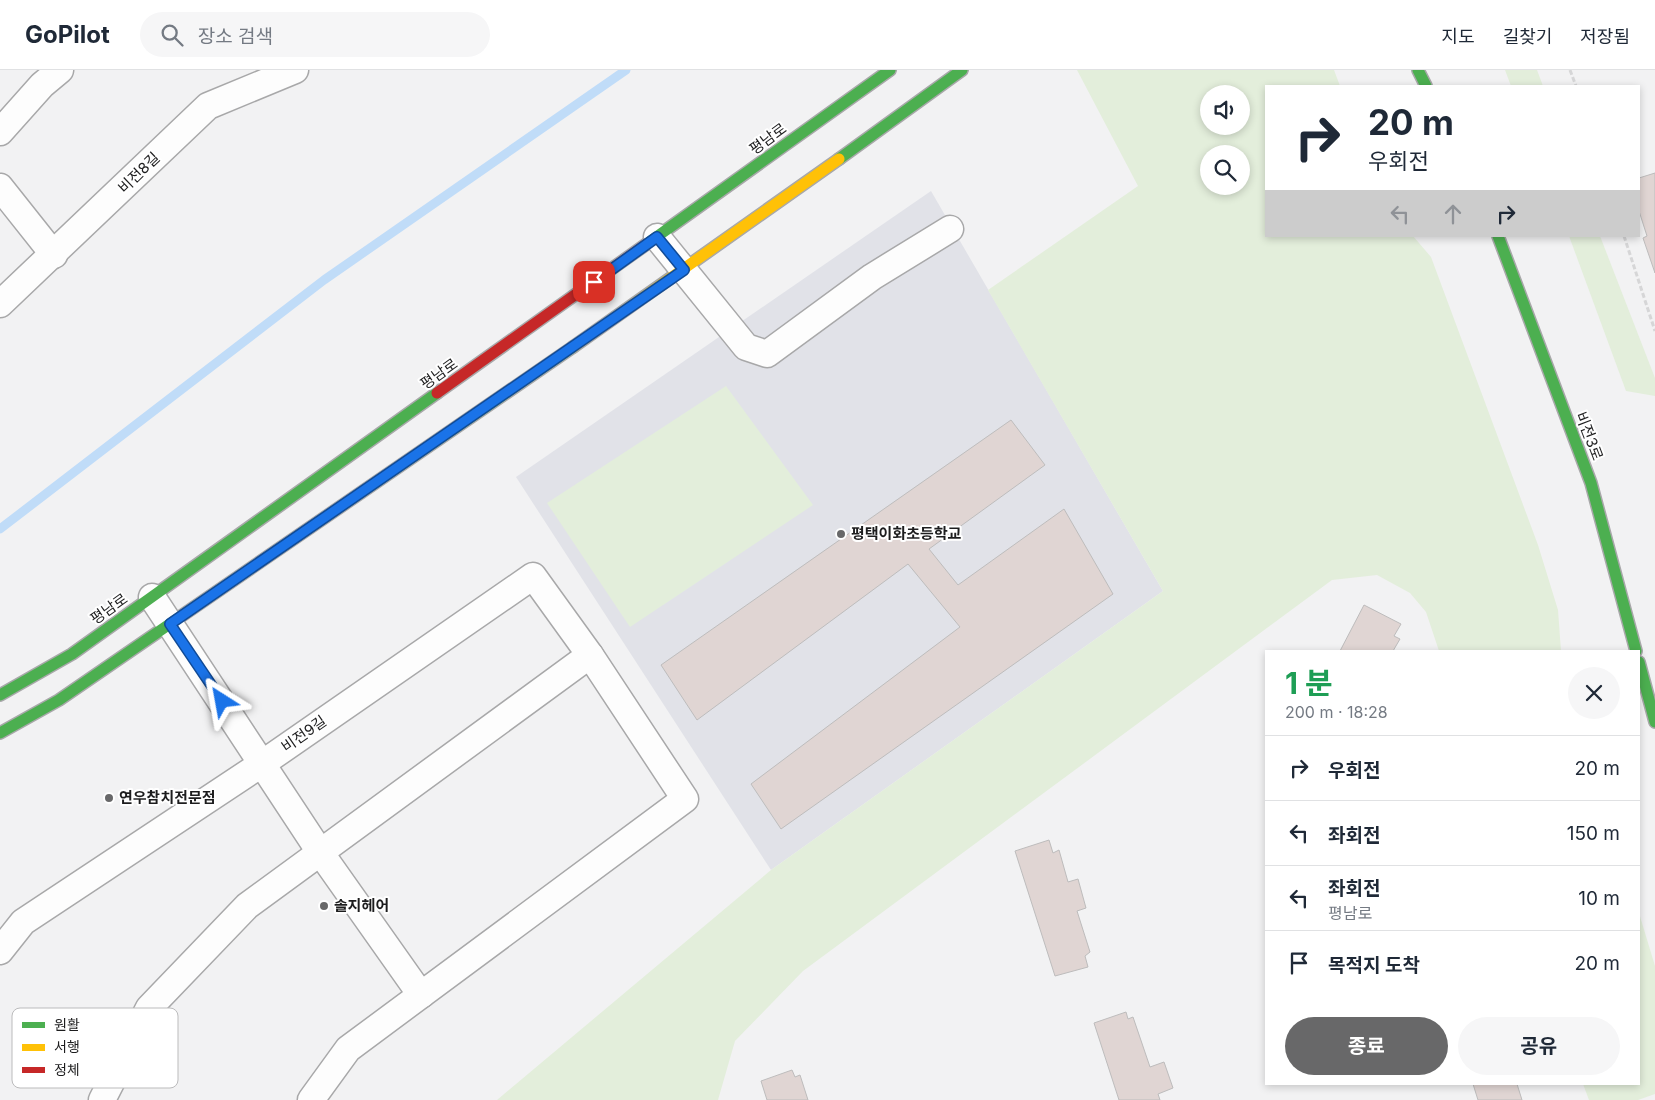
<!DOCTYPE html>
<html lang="ko">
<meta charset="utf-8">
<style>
:root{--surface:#fff;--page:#f6f6f7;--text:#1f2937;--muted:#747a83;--line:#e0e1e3;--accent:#686869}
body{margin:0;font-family:Inter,"Noto Sans KR",sans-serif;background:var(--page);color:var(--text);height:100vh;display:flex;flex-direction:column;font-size:19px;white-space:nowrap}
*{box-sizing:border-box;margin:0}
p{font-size:16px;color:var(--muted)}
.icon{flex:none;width:28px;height:28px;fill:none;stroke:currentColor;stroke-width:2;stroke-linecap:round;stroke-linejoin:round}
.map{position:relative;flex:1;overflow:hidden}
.details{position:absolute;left:1265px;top:580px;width:375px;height:435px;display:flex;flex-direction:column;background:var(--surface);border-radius:0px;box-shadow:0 2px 8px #0003}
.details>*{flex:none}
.top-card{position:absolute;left:1265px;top:15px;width:375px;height:152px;border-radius:0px;box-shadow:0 2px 8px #0003;background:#fff;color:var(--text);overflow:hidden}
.tools{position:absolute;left:1200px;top:15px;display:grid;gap:10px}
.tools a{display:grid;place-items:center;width:50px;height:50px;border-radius:50%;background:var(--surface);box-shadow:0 2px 8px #0003;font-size:25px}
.pin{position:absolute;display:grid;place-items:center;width:42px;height:42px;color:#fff;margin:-21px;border-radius:10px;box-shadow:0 2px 8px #0006}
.me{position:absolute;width:55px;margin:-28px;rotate:326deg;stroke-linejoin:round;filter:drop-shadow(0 0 4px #0008)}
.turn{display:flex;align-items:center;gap:18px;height:105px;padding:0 20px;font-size:22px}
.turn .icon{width:65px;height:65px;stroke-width:2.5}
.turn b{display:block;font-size:35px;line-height:42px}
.lanes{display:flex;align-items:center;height:48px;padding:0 20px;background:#0003;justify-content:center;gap:25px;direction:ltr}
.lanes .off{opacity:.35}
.round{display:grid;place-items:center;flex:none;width:52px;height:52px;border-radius:26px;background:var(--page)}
.summary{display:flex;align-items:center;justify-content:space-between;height:85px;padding:0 20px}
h1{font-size:30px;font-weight:700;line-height:38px;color:#1e9e55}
.button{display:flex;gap:10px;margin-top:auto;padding:10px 20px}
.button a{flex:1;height:58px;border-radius:30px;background:var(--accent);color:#fff;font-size:20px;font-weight:700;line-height:58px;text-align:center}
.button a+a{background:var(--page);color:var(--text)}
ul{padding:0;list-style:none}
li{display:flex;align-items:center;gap:15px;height:65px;padding:0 20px;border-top:1px solid var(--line)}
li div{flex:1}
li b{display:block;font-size:19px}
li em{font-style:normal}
header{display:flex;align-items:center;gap:30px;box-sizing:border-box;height:70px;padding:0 25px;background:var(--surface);border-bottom:1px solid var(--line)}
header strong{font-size:24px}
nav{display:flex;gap:28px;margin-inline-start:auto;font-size:18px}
.search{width:350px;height:45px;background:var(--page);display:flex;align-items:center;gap:12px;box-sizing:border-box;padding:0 18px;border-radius:28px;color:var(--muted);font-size:19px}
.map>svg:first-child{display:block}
</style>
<header>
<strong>GoPilot</strong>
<div class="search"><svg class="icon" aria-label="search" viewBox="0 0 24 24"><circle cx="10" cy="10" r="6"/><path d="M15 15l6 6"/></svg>장소 검색</div>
<nav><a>지도</a><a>길찾기</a><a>저장됨</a></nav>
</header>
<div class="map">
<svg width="1655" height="1030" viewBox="0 0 1655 1030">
<rect width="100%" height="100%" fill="#f2f2f3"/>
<path fill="#e1e2e8" d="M931 121 1163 521 771 800 516 407Z"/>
<g fill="#e3eedb" fill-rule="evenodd">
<path d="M1077 0H1334L1340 16H1266V166H1413L1431 187 1538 475 1558 540 1561 581H1439L1426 542 1410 523 1377 505 1332 510 803 901 735 971 718 1030H497L771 800 1163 521 988 220 1138 116ZM1209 24H1241V56H1209ZM1209 84H1241V116H1209Z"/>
<path d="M1505 0H1537L1543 16H1511Z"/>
<path d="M1569 166H1600L1655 308V326L1626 321Z"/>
<path d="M726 316 813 435 630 557 547 433Z"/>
<path d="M1639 843 1655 896V1024L1638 1030H1589L1583 1014H1639Z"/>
</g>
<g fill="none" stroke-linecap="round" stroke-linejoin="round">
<path stroke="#c0dcf8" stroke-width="9" d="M0 459 324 210 626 0"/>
</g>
<g fill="#e0d5d3" stroke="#bdbcbc">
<path d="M1655 103V203L1643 168 1647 166 1639 141V108Z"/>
<path d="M1011 350 1045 395 929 479 958 515 1064 439 1113 524 781 759 751 714 960 557 908 494 697 650 661 595Z"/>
<path d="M1364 535 1401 554 1394 566 1400 569 1393 581H1340Z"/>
<path d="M1049 770 1053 783 1059 780 1068 812 1078 809 1086 838 1077 841 1090 882 1085 886 1088 897 1055 906 1015 781Z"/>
<path d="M1126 942 1128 949 1133 947 1150 997 1164 992 1173 1018 1158 1024 1160 1030H1119L1094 953Z"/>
<path d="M792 1000 795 1007 800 1005 808 1030H767L761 1011Z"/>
<path d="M1473 1014H1517L1522 1030H1478Z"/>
</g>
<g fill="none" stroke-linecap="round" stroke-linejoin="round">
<g stroke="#a8a8a9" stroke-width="29">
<g id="street">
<path d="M0 62 42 15 60 0"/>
<path d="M0 117 54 185"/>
<path d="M657 167 746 277 767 284 872 207 950 159"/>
<path d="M0 234 208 36 295 0"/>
<path d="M152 527 320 782 421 925"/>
<path d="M0 881 23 852 263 693 533 506 590 585 685 729 348 979 311 1030"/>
<path d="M102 1030 149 938 247 836 590 585"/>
</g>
</g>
<g stroke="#a8a8a9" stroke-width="14">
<g id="fast">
<path d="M1418 0 1426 16"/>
<path d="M839 89 962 0"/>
<path d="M1498 166 1591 413 1636 581"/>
<path d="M648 173 890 0"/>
<path d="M1639 592 1655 652"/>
<path d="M0 625 72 584 437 323"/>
<path d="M0 663 59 630 573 277"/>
</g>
</g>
<g stroke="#a8a8a9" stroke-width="14">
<path id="slow" d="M573 277 839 89"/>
</g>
<g stroke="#a8a8a9" stroke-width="14">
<path id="jam" d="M437 323 648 173"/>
</g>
<g stroke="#d6d6d7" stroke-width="3" stroke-dasharray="5 2.5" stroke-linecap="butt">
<path d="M1570 0 1576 16"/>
<path d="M1624 166 1655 261"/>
</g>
<use href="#street" stroke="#fdfdfd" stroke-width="26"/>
<use href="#fast" stroke="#4caf50" stroke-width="11"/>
<use href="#slow" stroke="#ffc107" stroke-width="11"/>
<use href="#jam" stroke="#c62828" stroke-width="11"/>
</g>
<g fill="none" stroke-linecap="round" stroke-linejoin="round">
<g stroke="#114b97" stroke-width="12">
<path id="route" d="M222 631 170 554 684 200 657 167 594 212"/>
</g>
<use href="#route" stroke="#1a73e8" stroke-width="9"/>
</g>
<g fill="#686869" stroke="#fff" stroke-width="2">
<circle cx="841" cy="464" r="5"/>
<circle cx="109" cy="728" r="5"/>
<circle cx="324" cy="836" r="5"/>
</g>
<g text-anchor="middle" stroke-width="4" stroke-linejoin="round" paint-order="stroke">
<g font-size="15" fill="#1d1d1e" stroke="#fff">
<text transform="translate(768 69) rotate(-36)" y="5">평남로</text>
<text transform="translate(139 103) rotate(-44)" y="5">비전8길</text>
<text transform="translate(439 304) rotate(-35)" y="5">평남로</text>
<text transform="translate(1589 366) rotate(69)" y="5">비전3로</text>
<text transform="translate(109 539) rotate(-35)" y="5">평남로</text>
<text transform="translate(304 664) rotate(-35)" y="5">비전9길</text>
</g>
<g font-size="15" font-weight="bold" fill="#1d1d1e" stroke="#fff" text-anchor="start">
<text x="851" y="469">평택이화초등학교</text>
<text x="119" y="733">연우참치전문점</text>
<text x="334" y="841">솔지헤어</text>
</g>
</g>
<rect x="12" y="938" width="166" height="80" rx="8" fill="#fff" stroke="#bbbbbc" stroke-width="1"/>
<rect x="22" y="952" width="23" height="6" fill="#4caf50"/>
<rect x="22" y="974" width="23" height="7" fill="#ffc107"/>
<rect x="22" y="997" width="23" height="6" fill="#c62828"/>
<g font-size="14" fill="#1d1d1e">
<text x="54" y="960">원활</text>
<text x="54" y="982">서행</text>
<text x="54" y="1005">정체</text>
</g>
</svg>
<div class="tools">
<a><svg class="icon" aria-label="sound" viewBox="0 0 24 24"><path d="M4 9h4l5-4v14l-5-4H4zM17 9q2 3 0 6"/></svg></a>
<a><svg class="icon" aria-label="search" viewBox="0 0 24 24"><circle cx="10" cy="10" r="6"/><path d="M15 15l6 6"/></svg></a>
</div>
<div class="pin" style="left:594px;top:212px;background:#d93025"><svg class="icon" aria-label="arrive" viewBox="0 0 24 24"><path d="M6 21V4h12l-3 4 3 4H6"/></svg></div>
<svg class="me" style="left:222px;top:631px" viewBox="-20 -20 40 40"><path d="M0-17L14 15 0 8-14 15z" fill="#1a73e8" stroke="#fff" stroke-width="4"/></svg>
<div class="top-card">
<div class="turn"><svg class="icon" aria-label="right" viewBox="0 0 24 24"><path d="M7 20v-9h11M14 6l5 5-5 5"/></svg><div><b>20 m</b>우회전</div></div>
<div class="lanes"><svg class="icon off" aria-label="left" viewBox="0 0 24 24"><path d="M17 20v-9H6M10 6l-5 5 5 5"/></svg><svg class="icon off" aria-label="ahead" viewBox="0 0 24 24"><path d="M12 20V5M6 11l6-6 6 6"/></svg><svg class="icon" aria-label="right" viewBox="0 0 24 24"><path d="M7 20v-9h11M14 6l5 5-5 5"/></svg></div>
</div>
<section class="details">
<div class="summary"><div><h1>1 분</h1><p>200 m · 18:28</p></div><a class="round"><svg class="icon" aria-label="close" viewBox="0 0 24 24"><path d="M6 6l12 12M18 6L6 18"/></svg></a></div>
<ul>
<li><svg class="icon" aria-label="right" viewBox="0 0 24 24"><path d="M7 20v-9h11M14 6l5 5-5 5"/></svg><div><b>우회전</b></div><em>20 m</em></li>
<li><svg class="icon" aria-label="left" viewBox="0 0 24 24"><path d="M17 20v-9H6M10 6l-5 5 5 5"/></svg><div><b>좌회전</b></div><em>150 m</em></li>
<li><svg class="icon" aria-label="left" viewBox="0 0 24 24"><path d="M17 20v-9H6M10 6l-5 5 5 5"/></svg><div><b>좌회전</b><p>평남로</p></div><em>10 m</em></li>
<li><svg class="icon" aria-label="arrive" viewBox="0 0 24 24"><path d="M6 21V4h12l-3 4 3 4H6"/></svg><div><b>목적지 도착</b></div><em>20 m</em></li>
</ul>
<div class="button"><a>종료</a><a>공유</a></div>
</section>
</div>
